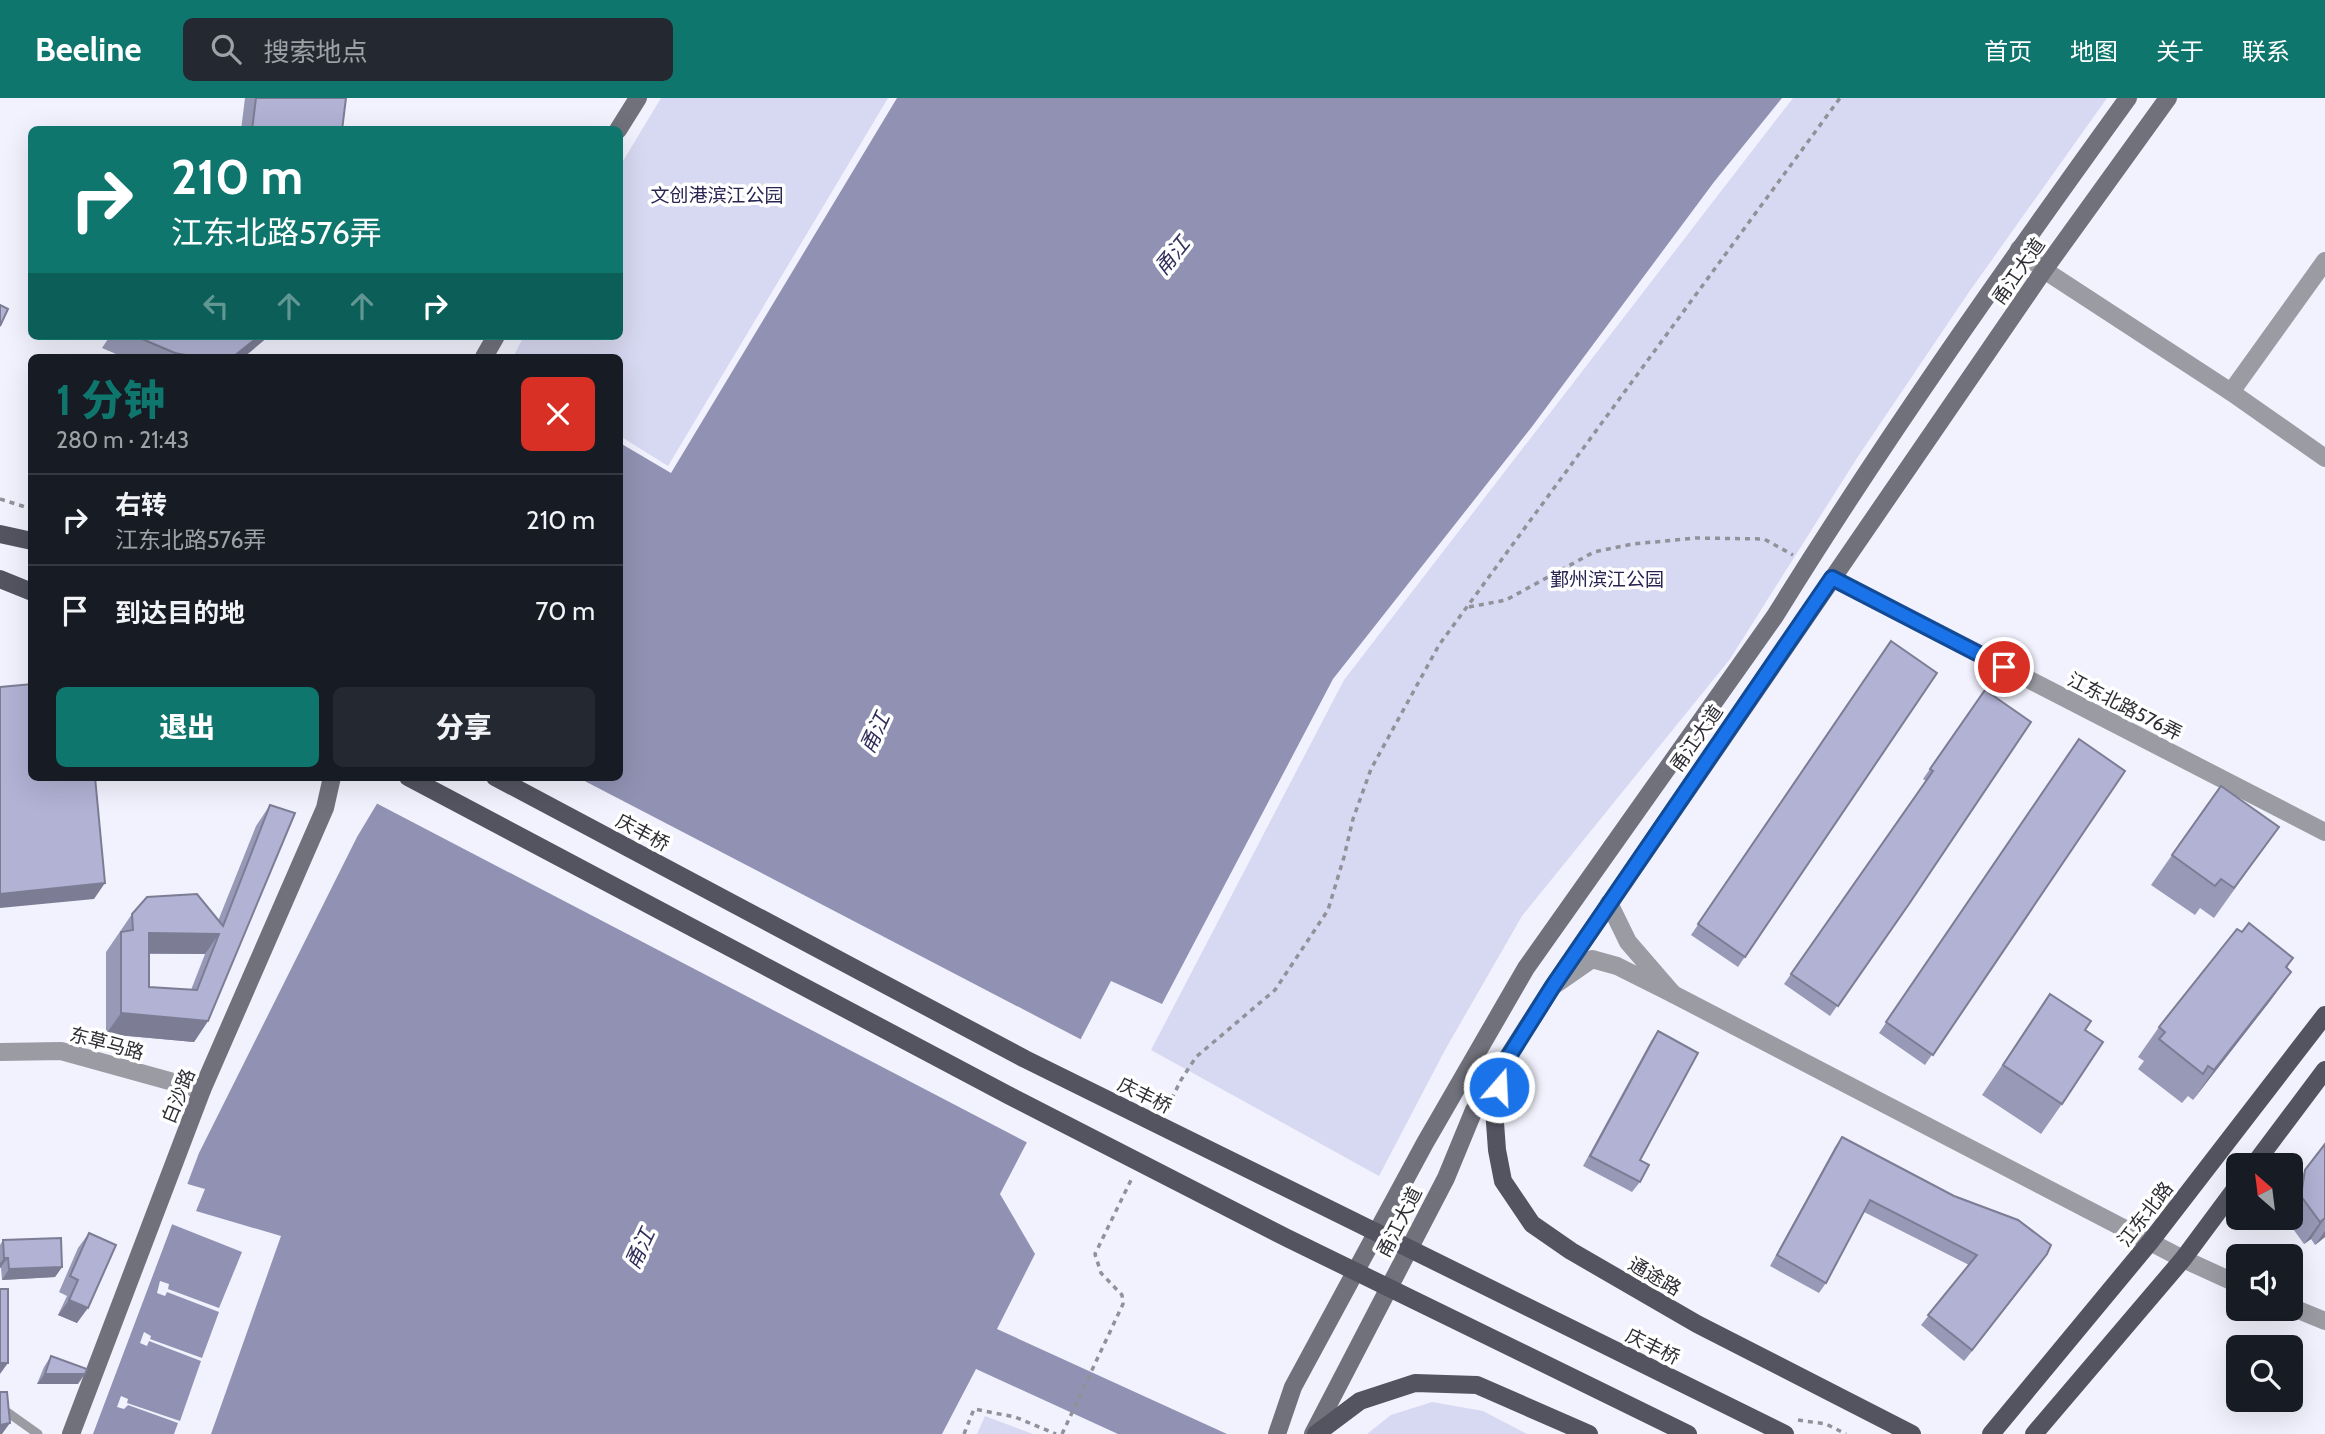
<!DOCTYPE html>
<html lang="zh">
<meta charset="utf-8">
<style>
:root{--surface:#171b24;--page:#242831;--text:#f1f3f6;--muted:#9ea1a6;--line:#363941;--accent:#0f766e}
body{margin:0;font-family:Cabin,"Noto Sans SC",sans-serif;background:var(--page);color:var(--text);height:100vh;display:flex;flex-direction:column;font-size:26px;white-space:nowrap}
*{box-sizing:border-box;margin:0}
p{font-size:23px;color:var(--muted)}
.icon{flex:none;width:38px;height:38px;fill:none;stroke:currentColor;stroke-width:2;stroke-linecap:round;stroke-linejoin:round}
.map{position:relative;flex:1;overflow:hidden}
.details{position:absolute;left:28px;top:256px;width:595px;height:427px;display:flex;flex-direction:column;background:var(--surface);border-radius:10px;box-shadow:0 7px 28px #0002}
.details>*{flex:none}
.top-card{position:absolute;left:28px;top:28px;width:595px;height:214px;border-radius:10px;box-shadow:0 7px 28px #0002;background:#0f766e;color:#fff;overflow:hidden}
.needle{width:46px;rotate:332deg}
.controls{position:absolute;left:2226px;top:1055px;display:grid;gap:14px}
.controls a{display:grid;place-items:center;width:77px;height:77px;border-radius:10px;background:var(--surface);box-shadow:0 7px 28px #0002;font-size:35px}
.pin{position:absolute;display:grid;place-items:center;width:60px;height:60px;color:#fff;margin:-30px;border:4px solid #fff;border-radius:50%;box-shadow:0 2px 7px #0007}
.me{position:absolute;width:77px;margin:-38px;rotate:19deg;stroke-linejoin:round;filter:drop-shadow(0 0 5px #0008)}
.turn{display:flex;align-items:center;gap:24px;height:147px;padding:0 28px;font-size:32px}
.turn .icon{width:91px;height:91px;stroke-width:2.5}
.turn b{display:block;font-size:49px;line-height:60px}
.lanes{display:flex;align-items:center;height:66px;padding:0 28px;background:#0003;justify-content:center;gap:35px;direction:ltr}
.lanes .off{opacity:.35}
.round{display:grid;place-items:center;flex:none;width:74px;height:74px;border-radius:10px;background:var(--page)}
.head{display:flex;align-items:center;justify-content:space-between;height:119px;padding:0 28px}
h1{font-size:42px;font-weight:800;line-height:52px;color:var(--accent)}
.cta{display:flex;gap:14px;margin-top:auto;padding:14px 28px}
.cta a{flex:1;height:80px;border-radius:10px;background:var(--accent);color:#fff;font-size:28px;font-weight:800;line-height:80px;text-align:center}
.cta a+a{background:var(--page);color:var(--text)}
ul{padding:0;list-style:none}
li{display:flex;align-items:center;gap:21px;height:91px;padding:0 28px;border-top:2px solid var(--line)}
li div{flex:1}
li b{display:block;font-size:26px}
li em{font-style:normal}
header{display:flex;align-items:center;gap:42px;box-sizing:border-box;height:98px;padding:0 35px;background:var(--accent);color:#fff}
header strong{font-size:33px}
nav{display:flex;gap:38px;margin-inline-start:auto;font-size:24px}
.search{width:490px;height:63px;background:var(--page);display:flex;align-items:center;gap:18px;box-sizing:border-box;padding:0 24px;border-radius:10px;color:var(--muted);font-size:26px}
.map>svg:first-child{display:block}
</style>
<header>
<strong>Beeline</strong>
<div class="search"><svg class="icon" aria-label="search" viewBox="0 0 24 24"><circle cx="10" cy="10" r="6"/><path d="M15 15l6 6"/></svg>搜索地点</div>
<nav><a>首页</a><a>地图</a><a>关于</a><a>联系</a></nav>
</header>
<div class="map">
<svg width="2325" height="1336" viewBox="0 0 2325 1336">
<rect width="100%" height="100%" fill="#f1f2fd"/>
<g fill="#d7d8f1">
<path d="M661 0H888L668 368 620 338V259H513L524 238H620V68Z"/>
<path d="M1793 0H2107L1969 194 1857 360 1730 561 1522 818 1445 952 1379 1078 1151 952 1344 582Z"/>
<path d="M1432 1304 1483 1313 1527 1336H1367L1391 1317Z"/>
<path d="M985 1318 1033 1336H977Z"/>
</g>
<path fill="#9192b3" d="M897 0H1782L1714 84 1531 330 1333 581 1162 906 1111 883 1000 1096 1035 1156 997 1231 1227 1336H1118L976 1271 942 1336H93L199 1055 357 739 393 679H620V345L671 375Z"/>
<g fill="#f1f2fd">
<path d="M388 679H577L1084 943 1030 1046 374 704Z"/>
<path d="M184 1085 205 1091 196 1113 281 1138 211 1336H174L178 1325 128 1307 124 1311 117 1309 121 1298 128 1301 127 1305 180 1323 201 1263 149 1243 147 1248 140 1245 144 1234 151 1238 150 1241 202 1260 219 1214 167 1194 165 1198 157 1195 160 1183 169 1186 168 1191 219 1210 242 1154 169 1125Z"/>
</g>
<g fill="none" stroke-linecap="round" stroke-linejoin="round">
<g stroke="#91919a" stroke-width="3.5" stroke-dasharray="5 5" stroke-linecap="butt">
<path d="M0 401 32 411"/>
<path d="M1469 509 1506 502 1594 454 1633 446 1696 440 1764 441 1793 457"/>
<path d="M1167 1010 1181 982 1196 959 1275 892 1328 812 1344 759 1353 721 1371 671 1439 547 1840 0"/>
<path d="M1798 1322 1826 1326 1846 1336"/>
<path d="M964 1336 974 1311 1015 1319 1056 1336"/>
<path d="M1062 1336 1123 1206 1122 1197 1101 1175 1095 1156 1132 1080"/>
</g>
<path stroke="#9b9ba3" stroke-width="9" d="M0 1309 38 1336"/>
<g stroke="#9b9ba3" stroke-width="18">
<path d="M2019 151 2044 172 2231 294 2325 360"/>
<path d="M2231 294 2325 163"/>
<path d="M1832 480 2325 734"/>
<path d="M1556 886 1592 861 1617 868 1673 896 1628 844 1609 805"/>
<path d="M1673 896 2183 1161 2238 1186"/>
<path d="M0 954 61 953 202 992"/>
<path d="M2291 1209 2325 1223"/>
</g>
<g stroke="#71717c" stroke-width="18">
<path d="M618 32 638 0"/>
<path d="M484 259 496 238"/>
<path d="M71 1336 202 992 325 710 332 679"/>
<path d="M1277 1336 1293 1289 1425 1045 1526 870 1775 518C1885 340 2006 169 2128 0"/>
<path d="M1313 1336 1446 1080 1474 1012 1553 888 2044 172 2168 0"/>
</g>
<g stroke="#545461" stroke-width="18">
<path d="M0 436 32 443"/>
<path d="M0 481 32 494"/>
<path d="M408 679 1008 997 1287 1140 1688 1336"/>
<path d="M495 679 1025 961 1785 1336"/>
<path d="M1504 966 1494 1011 1497 1052 1503 1083 1532 1126 1571 1153 1697 1226 1912 1336"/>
<path d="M2253 1068 2325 972"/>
<path d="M1316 1336 1360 1303 1415 1285 1477 1287 1589 1336"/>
<path d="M1991 1336 2150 1144 2325 917"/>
<path d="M2034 1336 2183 1161 2238 1087"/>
</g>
</g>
<g fill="#9899b6" fill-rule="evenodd">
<path d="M245 0H346L342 32H241Z"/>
<path d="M110 238H268L263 243 244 259H123L102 250Z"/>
<path d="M1891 543 1937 575 1738 869 1691 837Z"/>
<path d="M1985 592 1902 816 1830 918 1784 886 1926 683 1923 681Z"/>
<path d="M2079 641 2125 673 1925 967 1879 935Z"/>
<path d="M270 707 208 923 194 944 106 936V854L132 816 218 823 256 728ZM149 856H205L191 892 149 889Z"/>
<path d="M2279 729 2214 820 2200 810 2195 817 2151 787 2172 757Z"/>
<path d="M2242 834 2293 860 2287 870 2291 874 2270 903 2193 1002 2188 998 2182 1005 2138 971 2144 963 2138 959 2159 929Z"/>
<path d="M2050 896 2085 932 2062 1006 2041 1036 1982 997Z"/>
<path d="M1658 933 1640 1062V1084L1632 1094 1583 1068 1651 943Z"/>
<path d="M1842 1039 2047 1156 1964 1263 1921 1227 1969 1167 1864 1114 1826 1185 1819 1195 1770 1168 1835 1049Z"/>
<path d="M2325 1046V1139L2315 1147 2311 1141 2304 1146 2285 1120H2291V1092Z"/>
<path d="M89 1135 77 1225 58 1217 67 1198 59 1194 78 1150Z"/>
<path d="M3 1142 62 1169 55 1179 2 1182 1 1170H0V1147Z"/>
<path d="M51 1258 78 1286H37L44 1269Z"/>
</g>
<g fill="#7c7d94">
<path d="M259 238H268L263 243 244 259H233Z"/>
<path d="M175 255 196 259H173Z"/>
<path d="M105 785 94 801 0 810V796Z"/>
<path d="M149 835 219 836 205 856 135 855Z"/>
<path d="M2291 874 2270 903 2193 1002 2214 972Z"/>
<path d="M121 915 208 923 194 944 106 936Z"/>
<path d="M2325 1120 2311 1141 2304 1146 2320 1124Z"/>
<path d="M2325 1133V1139L2315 1147Z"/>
<path d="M2047 1156 2040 1166 1964 1263 1972 1252Z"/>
<path d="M4 1160H8L0 1170V1165Z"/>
<path d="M62 1169 55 1179 2 1182 9 1171Z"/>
<path d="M69 1202 88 1210 77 1225 58 1217Z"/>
<path d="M0 1265H8L0 1276Z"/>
<path d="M45 1276H85L78 1286H37Z"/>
<path d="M10 1325 2 1336H0V1327Z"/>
</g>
<g fill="#b1b2d4" stroke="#7c7d94" stroke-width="2" fill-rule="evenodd">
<path d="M256 0H346L342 32H252Z"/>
<path d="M0 207 8 211 0 228Z"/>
<path d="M135 238H259L233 259H196L175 255Z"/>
<path d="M1891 543 1937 575 1745 859 1698 826Z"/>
<path d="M32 586V679H95L105 785 0 796V589Z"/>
<path d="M1985 592 2031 624 1909 806 1838 908 1791 876 1933 673 1930 671Z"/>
<path d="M2079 641 2125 673 1933 957 1886 924Z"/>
<path d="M2221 688 2279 729 2234 790 2221 781 2215 788 2172 757Z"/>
<path d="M270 707 295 715 208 923 121 915V834L133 832 132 816 147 799 197 796 223 828ZM149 835 219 836 197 892 149 889Z"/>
<path d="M2249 825 2293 860 2286 869 2291 874 2214 972 2208 968 2203 976 2159 941 2165 934 2159 929 2237 831 2242 834Z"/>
<path d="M2050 896 2091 923 2085 932 2103 944 2062 1006 2003 967Z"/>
<path d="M1658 933 1698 955 1640 1062 1649 1067 1640 1084 1590 1058Z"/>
<path d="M1842 1039 1954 1098 2018 1122 2051 1147 2047 1156 1972 1252 1928 1217 1977 1157 1870 1102 1826 1185 1777 1157Z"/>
<path d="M2325 1046V1120L2320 1124 2301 1098 2305 1072Z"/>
<path d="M89 1135 116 1147 88 1210 69 1202 78 1182 70 1178Z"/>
<path d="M61 1140 62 1169 9 1171 8 1160H4L3 1142Z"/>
<rect x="0" y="1191" width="8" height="74"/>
<path d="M51 1258 87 1271 85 1276H45Z"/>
<path d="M0 1294H7L10 1325 0 1327Z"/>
</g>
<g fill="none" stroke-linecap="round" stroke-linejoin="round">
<g stroke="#114b97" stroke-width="18">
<path id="route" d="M1499 989 1504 966 1553 888 1832 480 2004 569"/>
</g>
<use href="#route" stroke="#1a73e8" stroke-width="12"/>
</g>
<g text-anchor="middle" stroke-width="7" stroke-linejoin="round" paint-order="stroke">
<g font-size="19" fill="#292552" stroke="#fff">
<text x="717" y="104">文创港滨江公园</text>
<text x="1607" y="488">鄞州滨江公园</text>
</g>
<g font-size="19" fill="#2d2d34" stroke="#fff">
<text transform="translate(2018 173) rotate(-55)" y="7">甬江大道</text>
<text transform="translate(2125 608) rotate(27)" y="7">江东北路576弄</text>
<text transform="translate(1696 640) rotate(-55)" y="7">甬江大道</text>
<text transform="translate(643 734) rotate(28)" y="7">庆丰桥</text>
<text transform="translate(107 945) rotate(15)" y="7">东草马路</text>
<text transform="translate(1145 997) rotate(26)" y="7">庆丰桥</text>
<text transform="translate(178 998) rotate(-68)" y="7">白沙路</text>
<text transform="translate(2145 1116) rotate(-52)" y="7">江东北路</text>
<text transform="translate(1399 1124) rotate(-63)" y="7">甬江大道</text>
<text transform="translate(1655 1178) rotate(30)" y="7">通途路</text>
<text transform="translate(1653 1248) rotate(26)" y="7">庆丰桥</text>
</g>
<g font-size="21" font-style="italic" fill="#312e5c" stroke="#fff">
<text transform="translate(1172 158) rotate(-51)" y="7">甬江</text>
<text transform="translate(875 635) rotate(-65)" y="7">甬江</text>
<text transform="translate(640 1151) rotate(-65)" y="7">甬江</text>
</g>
</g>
</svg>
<div class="controls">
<a><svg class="needle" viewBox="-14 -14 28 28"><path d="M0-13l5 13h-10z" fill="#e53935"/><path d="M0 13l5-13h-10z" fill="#9ea1a6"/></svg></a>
<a><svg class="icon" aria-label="sound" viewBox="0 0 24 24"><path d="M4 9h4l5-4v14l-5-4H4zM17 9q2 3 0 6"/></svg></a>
<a><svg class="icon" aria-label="search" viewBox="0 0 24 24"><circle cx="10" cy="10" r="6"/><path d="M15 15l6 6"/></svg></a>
</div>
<div class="pin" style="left:2004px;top:569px;background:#d93025"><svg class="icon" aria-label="arrive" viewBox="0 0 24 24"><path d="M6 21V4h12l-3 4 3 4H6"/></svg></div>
<svg class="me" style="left:1499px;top:989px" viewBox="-20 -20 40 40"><circle r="17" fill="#1a73e8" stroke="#fff" stroke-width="3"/><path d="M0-11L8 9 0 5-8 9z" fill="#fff"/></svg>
<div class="top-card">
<div class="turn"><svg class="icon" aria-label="right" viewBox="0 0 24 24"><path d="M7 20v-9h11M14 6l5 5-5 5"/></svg><div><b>210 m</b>江东北路576弄</div></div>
<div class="lanes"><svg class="icon off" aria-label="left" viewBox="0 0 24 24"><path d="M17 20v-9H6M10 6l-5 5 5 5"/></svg><svg class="icon off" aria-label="ahead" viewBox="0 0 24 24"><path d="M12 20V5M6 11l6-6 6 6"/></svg><svg class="icon off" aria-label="ahead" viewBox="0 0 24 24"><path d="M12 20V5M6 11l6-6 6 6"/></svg><svg class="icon" aria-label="right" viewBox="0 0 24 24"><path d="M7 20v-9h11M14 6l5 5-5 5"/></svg></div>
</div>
<section class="details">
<div class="head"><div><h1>1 分钟</h1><p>280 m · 21:43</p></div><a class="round" style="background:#d93025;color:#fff"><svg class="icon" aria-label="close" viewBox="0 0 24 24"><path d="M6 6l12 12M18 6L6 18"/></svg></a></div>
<ul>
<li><svg class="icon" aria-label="right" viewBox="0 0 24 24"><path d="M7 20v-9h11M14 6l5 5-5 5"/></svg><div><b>右转</b><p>江东北路576弄</p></div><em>210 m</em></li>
<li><svg class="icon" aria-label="arrive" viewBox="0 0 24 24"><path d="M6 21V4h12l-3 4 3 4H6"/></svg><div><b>到达目的地</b></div><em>70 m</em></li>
</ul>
<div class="cta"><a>退出</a><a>分享</a></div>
</section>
</div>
